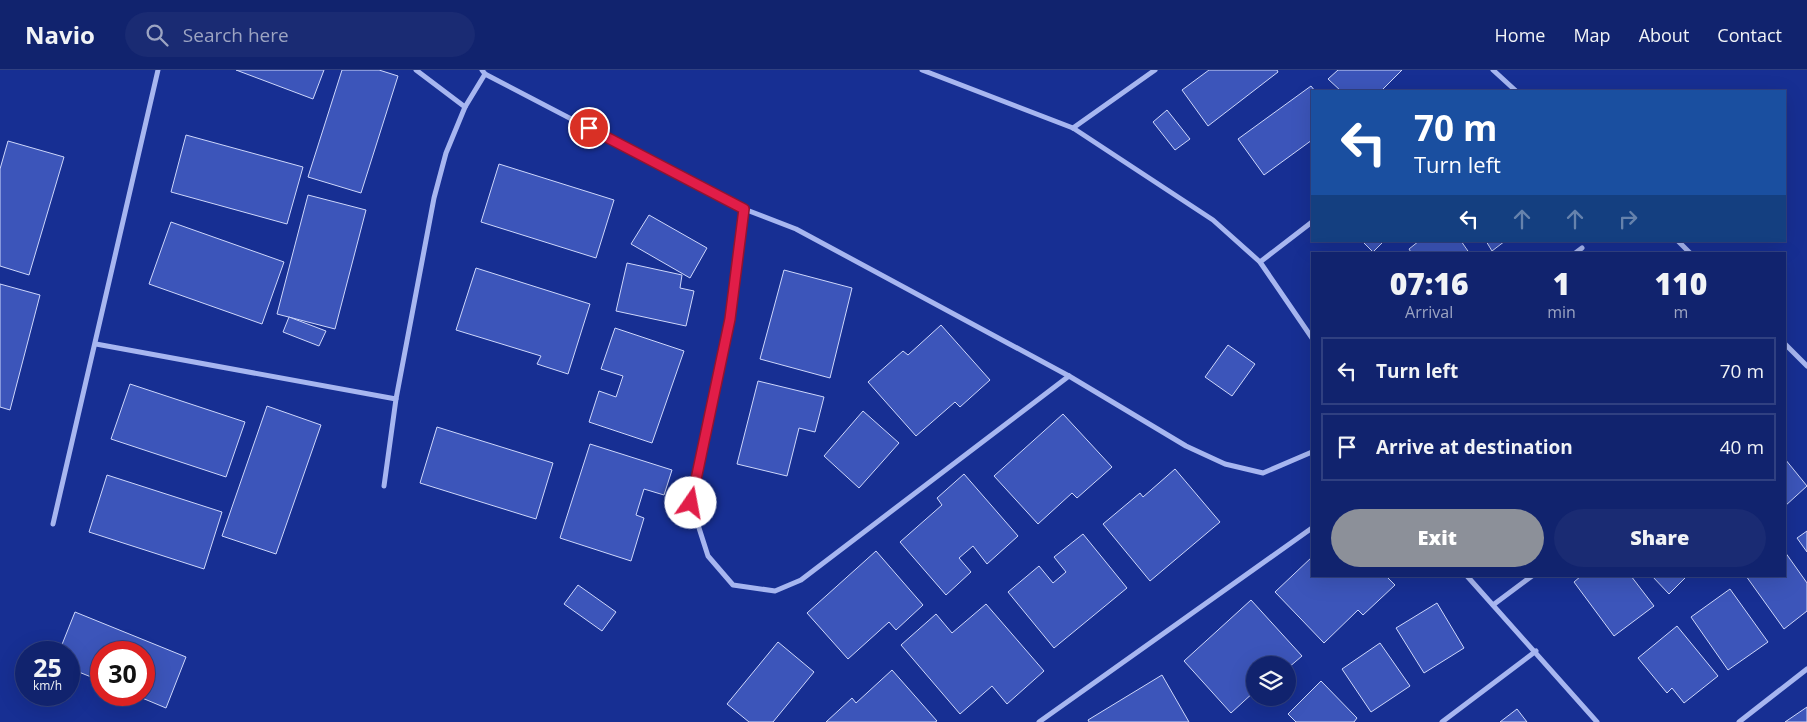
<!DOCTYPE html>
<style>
:root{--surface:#11236e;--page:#1a2b73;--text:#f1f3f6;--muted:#9ca4c2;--line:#304081;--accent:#8c9099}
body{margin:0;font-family:"Open Sans",sans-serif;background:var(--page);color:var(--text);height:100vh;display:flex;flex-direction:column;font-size:19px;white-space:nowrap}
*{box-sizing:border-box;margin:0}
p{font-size:16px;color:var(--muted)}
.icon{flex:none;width:28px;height:28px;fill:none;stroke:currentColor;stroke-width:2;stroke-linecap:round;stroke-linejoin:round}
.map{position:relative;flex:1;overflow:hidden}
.panel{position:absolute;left:1311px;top:182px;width:475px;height:325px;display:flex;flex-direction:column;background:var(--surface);border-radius:0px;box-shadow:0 5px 20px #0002,0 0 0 1px var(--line)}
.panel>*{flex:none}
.top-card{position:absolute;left:1311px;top:20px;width:475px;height:152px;border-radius:0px;box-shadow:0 5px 20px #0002,0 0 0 1px var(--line);background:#1a4fa0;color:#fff;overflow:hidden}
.controls{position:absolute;left:1246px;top:586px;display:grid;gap:10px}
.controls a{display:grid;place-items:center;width:50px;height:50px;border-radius:50%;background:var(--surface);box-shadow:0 5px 20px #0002,0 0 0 1px var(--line);font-size:25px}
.speed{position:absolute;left:15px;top:571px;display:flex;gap:10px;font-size:25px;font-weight:700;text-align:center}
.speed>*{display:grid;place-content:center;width:65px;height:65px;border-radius:50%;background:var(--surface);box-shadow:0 5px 20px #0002,0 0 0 1px var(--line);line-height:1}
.speed small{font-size:12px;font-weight:400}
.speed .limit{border:8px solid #d22;background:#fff;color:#111}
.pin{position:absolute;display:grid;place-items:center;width:42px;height:42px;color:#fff;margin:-21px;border:2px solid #fff;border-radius:50%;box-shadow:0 1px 5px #0007}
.me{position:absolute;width:55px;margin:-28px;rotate:12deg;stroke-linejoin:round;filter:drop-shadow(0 0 4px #0008)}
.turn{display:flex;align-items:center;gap:18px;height:105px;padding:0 20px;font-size:22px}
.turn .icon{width:65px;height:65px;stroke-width:2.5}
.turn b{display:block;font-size:35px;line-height:42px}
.lanes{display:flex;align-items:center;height:48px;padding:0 20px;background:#0003;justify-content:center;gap:25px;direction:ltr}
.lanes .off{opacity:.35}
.eta{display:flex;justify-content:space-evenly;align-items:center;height:85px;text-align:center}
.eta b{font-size:30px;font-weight:800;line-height:35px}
.button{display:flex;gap:10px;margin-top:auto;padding:10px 20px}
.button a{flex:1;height:58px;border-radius:30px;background:var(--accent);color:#fff;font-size:20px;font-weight:800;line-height:58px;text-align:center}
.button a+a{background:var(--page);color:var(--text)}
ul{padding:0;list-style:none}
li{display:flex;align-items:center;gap:15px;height:68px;margin:0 10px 8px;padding:0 10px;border:2px solid var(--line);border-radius:0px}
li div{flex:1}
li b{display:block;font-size:19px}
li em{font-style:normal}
header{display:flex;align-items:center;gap:30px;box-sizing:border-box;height:70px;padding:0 25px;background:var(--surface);border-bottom:1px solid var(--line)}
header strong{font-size:24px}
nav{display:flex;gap:28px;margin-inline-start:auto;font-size:18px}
.search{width:350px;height:45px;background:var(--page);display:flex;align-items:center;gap:12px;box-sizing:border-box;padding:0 18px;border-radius:28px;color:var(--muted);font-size:19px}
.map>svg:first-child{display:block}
</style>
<header>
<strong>Navio</strong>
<div class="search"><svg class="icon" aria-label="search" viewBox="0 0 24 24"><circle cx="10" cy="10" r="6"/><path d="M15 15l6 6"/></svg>Search here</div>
<nav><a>Home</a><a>Map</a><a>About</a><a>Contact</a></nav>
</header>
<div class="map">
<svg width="1807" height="652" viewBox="0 0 1807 652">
<rect width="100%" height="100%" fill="#172f93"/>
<g fill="#3c55ba" stroke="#ced7fb">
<path d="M236 0H324L313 29Z"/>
<path d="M342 0H379L398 6 361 123 308 107Z"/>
<path d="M1209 0H1277L1278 2 1208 56 1182 20Z"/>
<path d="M1338 0H1402L1381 21H1341L1328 9Z"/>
<path d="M1311 16 1315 21H1312V70L1264 105 1238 69Z"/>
<path d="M1167 40 1190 69 1175 80 1153 52Z"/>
<path d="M186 65 303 97 287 154 171 122Z"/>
<path d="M8 71 64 87 29 205 0 196V99Z"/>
<path d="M499 94 614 130 596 188 481 152Z"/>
<path d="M308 125 366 140 335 259 277 244Z"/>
<path d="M649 145 707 178 690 208 631 174Z"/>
<path d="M171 152 284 192 262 254 149 214Z"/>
<path d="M1362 171H1384L1373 182Z"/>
<path d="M1419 171H1461L1470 184H1412L1409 179Z"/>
<path d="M1486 171H1505L1492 181Z"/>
<path d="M627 193 682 205 680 218 694 221 686 256 616 241Z"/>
<path d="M476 198 590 234 568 304 537 294 541 286 456 260Z"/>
<path d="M784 200 852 218 830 308 760 289Z"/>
<path d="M0 214 40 225 10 340 0 337Z"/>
<path d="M289 247 326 261 319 276 283 262Z"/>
<path d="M941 255 990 310 960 337 955 332 916 366 868 312 903 281 908 285Z"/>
<path d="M615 258 684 281 652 373 589 352 599 321 616 327 623 306 601 299Z"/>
<path d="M1228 275 1255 294 1232 326 1205 307Z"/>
<path d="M758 311 824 327 815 362 799 358 787 406 737 394Z"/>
<path d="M130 314 245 352 226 407 111 369Z"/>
<path d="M267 336 321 355 276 484 222 466Z"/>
<path d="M863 341 899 373 859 418 824 386Z"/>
<path d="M1063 344 1112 397 1077 428 1072 423 1038 454 994 406Z"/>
<path d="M437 357 553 393 536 449 420 413Z"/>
<path d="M590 374 672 400 664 425 644 419 636 445 644 448 631 491 560 468Z"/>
<path d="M1785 389 1807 416 1785 436Z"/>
<path d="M1175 399 1220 452 1150 511 1103 454 1140 423 1143 427Z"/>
<path d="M964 404 1018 466 987 494 973 476 959 488 971 502 946 525 900 472 942 435 937 428Z"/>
<path d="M107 405 222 442 204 499 89 462Z"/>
<path d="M1807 461V482L1797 468Z"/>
<path d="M1083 464 1127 518 1054 578 1008 522 1039 496 1053 513 1066 502 1054 487Z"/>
<path d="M876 481 923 535 896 560 889 552 848 589 807 543Z"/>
<path d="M1785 482 1807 513V541L1784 559 1746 506H1785Z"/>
<path d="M1312 487V506H1386L1395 515 1363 545 1358 540 1324 573 1275 522Z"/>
<path d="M1581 506H1631L1654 536 1614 566 1574 512Z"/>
<path d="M1652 506H1687L1669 524Z"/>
<path d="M578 515 616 542 602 561 564 534Z"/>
<path d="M1730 519 1768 572 1728 600 1691 547Z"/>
<path d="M1251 530 1302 586 1288 598V595H1255V621L1231 643 1184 591Z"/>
<path d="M1437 533 1464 578 1424 603 1396 558Z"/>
<path d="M986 534 1044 601 1007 634 992 616 960 644 901 575 936 544 952 563Z"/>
<path d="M75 542 186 587 166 638 135 625H144V582H101V611L69 598V582H59Z"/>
<path d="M1677 556 1718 606 1684 633 1672 618 1667 623 1638 588Z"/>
<path d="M778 572 814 602 773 652H749L727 634Z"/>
<path d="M1380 573 1410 616 1371 642 1342 599Z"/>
<path d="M892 600 937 651 935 652H826L852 628 856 633Z"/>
<path d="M1162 605 1189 652H1089L1088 650Z"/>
<path d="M1321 611 1357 648 1354 652H1296L1288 644Z"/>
<path d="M1807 637V652H1785Z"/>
<path d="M1517 639 1527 652H1500Z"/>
</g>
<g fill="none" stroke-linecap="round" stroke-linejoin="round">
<g stroke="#a7b6f0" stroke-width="5">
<path d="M416 0 465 37"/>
<path d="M482 0 485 4 744 139 796 159 1069 306 1186 376 1225 394 1263 403 1312 382"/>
<path d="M922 0 1073 58 1213 150 1260 192 1312 268"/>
<path d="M1493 0 1516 21"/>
<path d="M1073 58 1155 0"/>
<path d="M744 139 730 249 691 433 708 486 733 515 775 521 801 510 1069 306"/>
<path d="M1678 171 1691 184"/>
<path d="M1574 184 1582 178"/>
<path d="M1260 192 1312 152"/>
<path d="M96 274 396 329"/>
<path d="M1785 274 1807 296"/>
<path d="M384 416 396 329 434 128 446 83 465 37 485 4"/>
<path d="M53 454 158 0"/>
<path d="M1467 506 1597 652"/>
<path d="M1493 535 1532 506"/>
<path d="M1039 652 1312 458"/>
<path d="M1442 652 1536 581"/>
<path d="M1739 652 1807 599"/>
</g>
</g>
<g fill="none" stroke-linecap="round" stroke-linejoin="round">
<g stroke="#92132f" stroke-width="12">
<path id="route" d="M589 58 744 139 730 249 691 433"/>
</g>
<use href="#route" stroke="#e11d48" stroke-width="9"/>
</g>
</svg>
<div class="controls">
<a><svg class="icon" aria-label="layers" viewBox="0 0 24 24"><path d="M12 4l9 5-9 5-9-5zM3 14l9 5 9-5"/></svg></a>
</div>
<div class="speed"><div>25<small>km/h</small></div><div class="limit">30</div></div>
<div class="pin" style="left:589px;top:58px;background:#d93025"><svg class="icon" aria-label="arrive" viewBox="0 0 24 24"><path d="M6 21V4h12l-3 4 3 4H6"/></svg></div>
<svg class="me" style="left:691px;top:433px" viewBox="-20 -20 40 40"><circle r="19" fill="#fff"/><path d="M0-13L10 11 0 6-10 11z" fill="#e11d48"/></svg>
<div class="top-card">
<div class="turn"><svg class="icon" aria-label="left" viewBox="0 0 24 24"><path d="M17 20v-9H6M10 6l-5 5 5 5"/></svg><div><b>70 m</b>Turn left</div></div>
<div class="lanes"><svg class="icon" aria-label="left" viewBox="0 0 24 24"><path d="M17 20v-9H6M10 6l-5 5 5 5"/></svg><svg class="icon off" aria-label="ahead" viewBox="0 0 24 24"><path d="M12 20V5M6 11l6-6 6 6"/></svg><svg class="icon off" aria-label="ahead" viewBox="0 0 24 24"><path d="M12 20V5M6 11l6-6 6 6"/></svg><svg class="icon off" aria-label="right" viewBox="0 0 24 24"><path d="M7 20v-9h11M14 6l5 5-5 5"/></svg></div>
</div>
<section class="panel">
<div class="eta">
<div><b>07:16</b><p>Arrival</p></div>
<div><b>1</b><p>min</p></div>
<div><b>110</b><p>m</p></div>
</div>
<ul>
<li><svg class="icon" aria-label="left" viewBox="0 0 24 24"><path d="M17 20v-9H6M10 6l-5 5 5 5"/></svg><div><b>Turn left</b></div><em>70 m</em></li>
<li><svg class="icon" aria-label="arrive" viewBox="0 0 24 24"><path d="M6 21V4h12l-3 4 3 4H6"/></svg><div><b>Arrive at destination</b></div><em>40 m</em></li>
</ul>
<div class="button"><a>Exit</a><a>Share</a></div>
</section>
</div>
